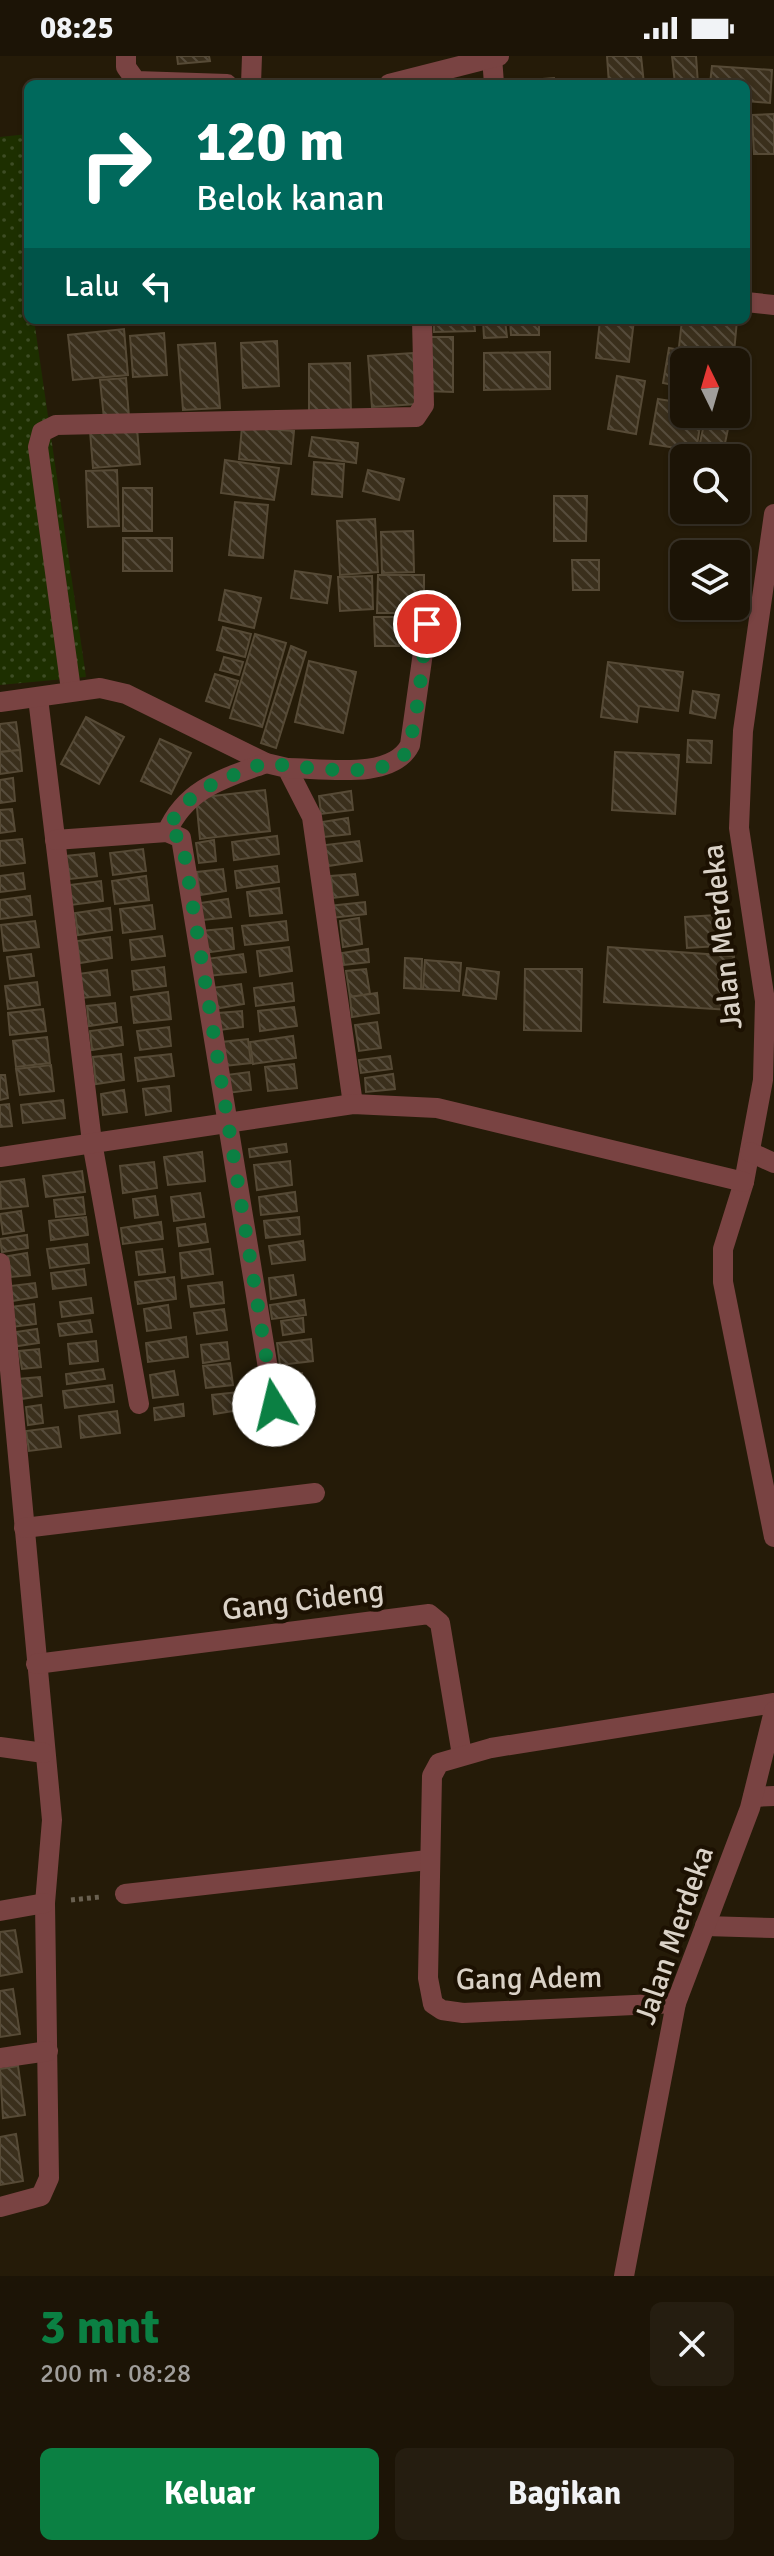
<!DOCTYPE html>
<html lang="id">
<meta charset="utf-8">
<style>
:root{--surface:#1c1406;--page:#251d10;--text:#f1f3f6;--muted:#a09e9b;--line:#3a3328;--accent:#0b8043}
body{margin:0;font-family:Signika,sans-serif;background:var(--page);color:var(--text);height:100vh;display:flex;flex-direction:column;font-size:30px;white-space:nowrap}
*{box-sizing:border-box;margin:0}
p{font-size:26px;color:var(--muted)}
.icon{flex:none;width:44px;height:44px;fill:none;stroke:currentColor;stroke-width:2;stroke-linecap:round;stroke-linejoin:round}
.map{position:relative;height:2220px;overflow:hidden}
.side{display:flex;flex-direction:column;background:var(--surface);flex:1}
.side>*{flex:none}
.guide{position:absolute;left:24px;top:24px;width:726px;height:244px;border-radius:12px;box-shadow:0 2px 6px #0004,0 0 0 2px var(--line);background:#00695c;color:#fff;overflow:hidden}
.needle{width:52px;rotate:355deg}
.buttons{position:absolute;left:670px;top:292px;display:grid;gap:16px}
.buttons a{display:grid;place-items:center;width:80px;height:80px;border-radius:12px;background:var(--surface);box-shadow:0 2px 6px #0004,0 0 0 2px var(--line);font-size:40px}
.pin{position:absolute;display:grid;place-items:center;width:68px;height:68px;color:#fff;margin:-34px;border:4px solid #fff;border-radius:50%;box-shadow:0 2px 8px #0007}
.me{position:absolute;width:88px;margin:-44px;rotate:351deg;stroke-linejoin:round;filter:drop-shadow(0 0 6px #0008)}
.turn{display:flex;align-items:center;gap:28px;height:168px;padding:0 40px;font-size:36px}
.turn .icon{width:104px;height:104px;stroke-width:2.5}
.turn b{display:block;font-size:56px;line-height:68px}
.then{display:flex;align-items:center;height:76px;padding:0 40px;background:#0003;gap:16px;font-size:30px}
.round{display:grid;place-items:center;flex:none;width:84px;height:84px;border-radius:12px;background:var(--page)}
.summary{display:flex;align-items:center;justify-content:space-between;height:136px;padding:0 40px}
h1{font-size:48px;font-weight:800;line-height:60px;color:var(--accent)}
.action{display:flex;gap:16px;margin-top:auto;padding:16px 40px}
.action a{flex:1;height:92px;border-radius:12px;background:var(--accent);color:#fff;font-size:32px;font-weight:800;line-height:92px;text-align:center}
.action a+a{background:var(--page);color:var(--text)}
.status{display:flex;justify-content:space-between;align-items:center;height:56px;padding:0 40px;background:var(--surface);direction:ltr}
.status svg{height:22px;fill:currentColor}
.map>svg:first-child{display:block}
</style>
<div class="status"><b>08:25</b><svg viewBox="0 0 49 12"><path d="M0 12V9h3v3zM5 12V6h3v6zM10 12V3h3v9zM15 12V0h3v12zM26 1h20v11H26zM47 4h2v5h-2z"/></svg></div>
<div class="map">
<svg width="774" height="2220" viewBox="0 0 774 2220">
<defs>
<pattern id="green-dots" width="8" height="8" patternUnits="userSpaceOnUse" patternTransform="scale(2)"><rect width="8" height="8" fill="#1d2f00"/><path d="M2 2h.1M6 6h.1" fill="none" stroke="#3d4c24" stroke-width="1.8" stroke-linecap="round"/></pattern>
<pattern id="building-back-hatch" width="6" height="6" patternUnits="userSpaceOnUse" patternTransform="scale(2)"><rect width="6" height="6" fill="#3a2f1c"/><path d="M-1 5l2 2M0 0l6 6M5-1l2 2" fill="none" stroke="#564c3c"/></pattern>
</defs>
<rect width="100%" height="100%" fill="#251b08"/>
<path fill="url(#green-dots)" d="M28 78V264H34L86 621 0 629V81Z"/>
<g fill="url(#building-back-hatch)" stroke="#564a36" stroke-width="2">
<path d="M177 0H209L210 5 178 8Z"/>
<path d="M607 0H641L644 28H609Z"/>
<path d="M672 0H696L698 28H675Z"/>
<path d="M712 10 772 14 770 47 746 45V28H710Z"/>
<path d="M554 22 555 28H518V25Z"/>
<path d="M774 58V98H754L752 59Z"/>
<path d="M434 264H474L475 275 434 276Z"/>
<path d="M483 264H505L507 281 484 282Z"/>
<path d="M510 264H539V279H511Z"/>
<path d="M600 264H634L629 306 596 302Z"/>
<path d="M682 264H737L734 297 679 291Z"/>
<path d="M124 273 128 319 73 324 68 279Z"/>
<path d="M164 277 167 319 133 321 130 280Z"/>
<path d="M425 281H453V336L425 335Z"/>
<path d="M277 285 279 330 243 332 241 287Z"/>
<path d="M215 287 220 352 183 354 178 289Z"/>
<path d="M669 292 738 304 736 316V306H684V331L663 327Z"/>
<path d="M550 296V333L484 334V297Z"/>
<path d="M413 297 417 348 372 351 368 300Z"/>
<path d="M350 307 351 358 309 359V308Z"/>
<path d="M617 320 645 325 636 378 608 373Z"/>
<path d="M126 322 129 361 104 363 100 324Z"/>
<path d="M658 343 684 347V358H702L696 395 650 388Z"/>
<path d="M706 358H731L723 397 699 392Z"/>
<path d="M242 371 294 375 291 408 239 403Z"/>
<path d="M137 372 140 408 93 412 90 375Z"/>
<path d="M312 381 358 387 356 407 309 400Z"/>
<path d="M225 404 279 412 274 444 221 437Z"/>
<path d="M314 406 344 408 342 441 312 438Z"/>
<path d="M117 414 119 470 88 471 86 415Z"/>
<path d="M368 414 404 423 399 444 363 435Z"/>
<rect x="123" y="432" width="29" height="43"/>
<path d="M554 440H587L586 485H554Z"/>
<path d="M235 446 268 449 263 502 229 499Z"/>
<path d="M375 463 378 516 340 519 337 465Z"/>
<path d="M413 475 414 516 382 517 381 476Z"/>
<rect x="123" y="482" width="49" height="33"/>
<path d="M572 504H599V534H573Z"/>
<path d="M295 515 331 520 327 547 291 542Z"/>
<path d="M378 519H424V557H377Z"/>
<path d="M372 520 373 553 340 555 338 521Z"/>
<path d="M225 534 261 542 254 572 219 564Z"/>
<path d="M374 561H399V590H375Z"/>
<path d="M223 571 251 578 245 601 217 594Z"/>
<path d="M255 578 286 587 262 671 230 662Z"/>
<path d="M291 590 306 596 276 692 261 687Z"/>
<path d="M224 601 243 606 239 619 220 614Z"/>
<path d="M309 605 356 616 343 677 295 666Z"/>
<path d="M608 606 683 616 678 655 639 650 637 666 601 661Z"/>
<path d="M215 618 238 625 229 652 206 645Z"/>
<path d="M693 635 719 639 715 662 690 657Z"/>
<path d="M86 661 124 681 99 728 61 708Z"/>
<path d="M16 666 20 694 0 696V668Z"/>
<path d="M160 683 191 697 171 738 141 725Z"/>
<path d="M688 684 712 685 711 707 687 706Z"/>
<path d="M20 694 22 715 0 718V696Z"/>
<path d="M615 696 679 699 675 758 612 754Z"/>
<path d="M13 722 15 745 0 747V724Z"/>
<path d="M265 734 270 775 200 783 196 742Z"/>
<path d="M351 735 353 754 321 758 319 740Z"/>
<path d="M12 753 15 775 0 777V754Z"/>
<path d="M348 762 350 778 324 781 322 766Z"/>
<path d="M277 780 279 798 234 804 232 786Z"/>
<path d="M22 783 25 807 0 810V785Z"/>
<path d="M214 784 216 805 199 807 196 787Z"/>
<path d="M359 785 362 805 328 810 325 789Z"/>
<path d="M143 793 146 815 113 819 110 797Z"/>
<path d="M94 797 97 820 70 823 66 800Z"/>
<path d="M277 810 279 826 237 832 235 815Z"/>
<path d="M223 813 226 835 200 839 197 816Z"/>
<path d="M23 817 25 833 0 836V820Z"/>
<path d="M355 818 358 839 333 842 331 820Z"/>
<path d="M146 820 149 844 115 848 112 825Z"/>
<path d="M101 825 103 845 71 849 69 829Z"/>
<path d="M279 832 282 857 250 860 247 836Z"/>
<path d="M30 840 32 859 0 863V844Z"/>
<path d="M228 843 231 861 203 864 200 847Z"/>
<path d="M365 846 366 858 331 862 329 850Z"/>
<path d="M152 849 155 873 123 877 120 853Z"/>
<path d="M110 852 112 874 78 879 75 857Z"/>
<path d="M716 859 718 890 687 892 685 861Z"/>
<path d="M359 862 362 888 343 891 340 865Z"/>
<path d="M35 865 39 891 4 895 1 869Z"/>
<path d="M286 865 288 884 245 889 242 870Z"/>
<path d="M232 872 234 893 204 897 201 875Z"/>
<path d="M162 880 165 900 132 904 130 884Z"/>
<path d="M110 881 112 902 80 907 77 885Z"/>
<path d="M289 891 292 915 260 920 257 895Z"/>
<path d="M608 891 734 900 730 954 604 946Z"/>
<path d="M368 893 369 906 344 909 342 897Z"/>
<path d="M31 898 34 920 10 923 7 901Z"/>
<path d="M243 898 246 916 208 920 206 903Z"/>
<path d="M405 902 422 903 421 933 404 932Z"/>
<path d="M425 904 461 907 459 935 423 933Z"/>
<path d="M164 911 166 930 134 934 132 915Z"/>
<path d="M467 912 499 916 496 943 463 939Z"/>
<path d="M366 913 370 938 350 941 346 915Z"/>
<path d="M525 913H582L581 975 524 974Z"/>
<path d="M107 914 110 939 82 942 78 918Z"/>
<path d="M37 926 40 949 8 953 5 930Z"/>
<path d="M292 927 294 945 256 950 254 932Z"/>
<path d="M241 928 244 948 214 953 211 932Z"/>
<path d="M168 936 171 963 134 967 131 941Z"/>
<path d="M377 937 379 957 352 961 350 941Z"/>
<path d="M115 947 117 966 89 970 87 950Z"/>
<path d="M294 951 297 970 260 975 258 955Z"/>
<path d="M43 953 46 975 10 979 8 957Z"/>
<path d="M242 955 243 971 220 974 218 957Z"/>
<path d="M377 966 381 992 359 995 355 969Z"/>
<path d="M121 971 123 989 92 994 90 975Z"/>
<path d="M169 971 171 990 140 994 137 975Z"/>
<path d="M293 980 296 1002 253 1008 250 986Z"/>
<path d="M47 981 50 1007 16 1011 13 985Z"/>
<path d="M248 983 251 1007 225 1010 222 986Z"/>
<path d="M121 998 124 1024 96 1028 93 1001Z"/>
<path d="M171 998 174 1020 138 1025 135 1002Z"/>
<path d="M390 1000 392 1013 361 1017 359 1004Z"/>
<path d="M294 1008 297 1032 268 1035 265 1011Z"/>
<path d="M51 1009 54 1035 20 1039 16 1013Z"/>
<path d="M249 1016 251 1034 228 1037 226 1019Z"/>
<path d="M393 1018 395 1033 366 1036 365 1022Z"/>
<path d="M0 1019H5L8 1042 0 1044Z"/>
<path d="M169 1030 171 1055 146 1059 143 1033Z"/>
<path d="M124 1034 127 1056 103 1059 101 1038Z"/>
<path d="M63 1044 65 1062 23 1067 21 1049Z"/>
<path d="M9 1048 12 1070 0 1071V1049Z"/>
<path d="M286 1088 287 1096 250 1101 249 1093Z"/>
<path d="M202 1096 205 1125 168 1129 164 1101Z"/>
<path d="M290 1105 292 1129 257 1134 254 1109Z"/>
<path d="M154 1106 157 1132 123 1137 120 1110Z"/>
<path d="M82 1115 85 1136 46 1141 43 1120Z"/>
<path d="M24 1123 28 1150 1 1153 0 1126Z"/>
<path d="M295 1136 297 1155 261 1159 259 1141Z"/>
<path d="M200 1137 204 1161 174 1165 171 1141Z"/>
<path d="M155 1140 158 1159 135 1162 133 1143Z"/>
<path d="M83 1141 85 1158 56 1161 54 1144Z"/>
<path d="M21 1155 24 1175 3 1178 0 1158Z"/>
<path d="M86 1161 88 1179 51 1184 49 1165Z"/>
<path d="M299 1161 300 1178 266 1182 264 1165Z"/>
<path d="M161 1166 163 1183 123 1188 121 1172Z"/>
<path d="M205 1168 208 1186 179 1190 177 1172Z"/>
<path d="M27 1179 28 1192 2 1196 0 1183Z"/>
<path d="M303 1185 305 1204 272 1208 269 1190Z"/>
<path d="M87 1188 89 1207 50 1212 47 1193Z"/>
<path d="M162 1193 165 1216 139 1219 136 1196Z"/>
<path d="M210 1193 213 1218 182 1222 180 1197Z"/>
<path d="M27 1197 30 1219 11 1221 8 1200Z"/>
<path d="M84 1213 86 1229 53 1233 51 1217Z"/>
<path d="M293 1219 296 1239 271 1243 269 1222Z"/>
<path d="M174 1221 176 1243 138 1248 135 1226Z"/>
<path d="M222 1226 224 1247 191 1251 188 1230Z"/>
<path d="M35 1227 37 1241 12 1245 10 1230Z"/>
<path d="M91 1242 93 1257 62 1261 60 1246Z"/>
<path d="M304 1244 306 1259 272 1263 270 1249Z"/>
<path d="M34 1248 36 1268 12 1271 9 1251Z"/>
<path d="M168 1249 171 1272 147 1275 144 1253Z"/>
<path d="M224 1253 227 1274 197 1278 194 1257Z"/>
<path d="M303 1262 304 1276 283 1279 281 1265Z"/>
<path d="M90 1264 92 1276 60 1280 58 1268Z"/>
<path d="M37 1273 39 1287 11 1291 9 1277Z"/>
<path d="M186 1281 188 1301 148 1306 146 1287Z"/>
<path d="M311 1283 313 1305 280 1309 277 1287Z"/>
<path d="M96 1285 98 1305 70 1308 68 1288Z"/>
<path d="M227 1286 229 1303 203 1307 201 1289Z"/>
<path d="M39 1293 41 1311 22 1313 19 1295Z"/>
<path d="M230 1307 233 1329 206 1332 203 1310Z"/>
<path d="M103 1313 105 1323 67 1328 66 1318Z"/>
<path d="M174 1315 178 1339 153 1342 150 1319Z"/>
<path d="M302 1317 307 1350 290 1352 285 1319Z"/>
<path d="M40 1321 42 1340 21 1343 18 1323Z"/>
<path d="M112 1329 114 1346 65 1352 63 1335Z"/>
<path d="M238 1336 240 1354 214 1358 212 1339Z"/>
<path d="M183 1348 184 1360 155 1364 154 1352Z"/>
<path d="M41 1349 43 1367 28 1369 26 1351Z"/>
<path d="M117 1355 120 1377 81 1382 79 1360Z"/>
<path d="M58 1371 61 1391 29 1395 26 1375Z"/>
<path d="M15 1874 22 1916 0 1920V1876Z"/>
<path d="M13 1933 20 1978 0 1981V1935Z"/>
<path d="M18 2010 25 2059 3 2062 0 2013Z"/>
<path d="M16 2078 23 2125 0 2129V2081Z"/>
</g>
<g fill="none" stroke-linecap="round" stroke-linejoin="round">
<path stroke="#696050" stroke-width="5" stroke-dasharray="4 4" stroke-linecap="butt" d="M71 1844 100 1841"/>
<g stroke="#794342" stroke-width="20">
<path d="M126 0V11L136 25 227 28"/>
<path d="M492 1 494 28"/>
<path d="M251 28 252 0"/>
<path d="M389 28 499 0"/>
<path d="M746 246 774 249"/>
<path d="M774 458 743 675 739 772 765 945 763 1024 744 1126 723 1193V1226L774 1481"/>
<path d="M71 634 38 391 42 376 56 369 416 361 424 349 422 264"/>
<path d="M38 642 92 1086 139 1348"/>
<path d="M0 646 100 632 126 638 266 707 287 712 312 761 353 1048"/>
<path d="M287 712C322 712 392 725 410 689L427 568"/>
<path d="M167 776C186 732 225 722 266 707"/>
<path d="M55 784 167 776 181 782 274 1349"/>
<path d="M750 1096 774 1107"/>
<path d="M0 1101 353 1048 437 1052 744 1126"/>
<path d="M0 1207 52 1764 45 1847 49 2122 41 2140 0 2151"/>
<path d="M24 1472 315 1437"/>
<path d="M36 1608 429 1558 440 1567 462 1699"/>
<path d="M0 1691 44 1697"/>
<path d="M753 1741 774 1740"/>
<path d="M125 1838 428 1804"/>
<path d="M0 1855 45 1847"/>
<path d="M705 1870 774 1872"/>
<path d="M676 1947 463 1957 442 1954 433 1948 428 1922 432 1720 439 1707 491 1692 774 1647"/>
<path d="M0 2002 48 1995"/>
<path d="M624 2220 676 1947 750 1752 774 1655"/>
</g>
</g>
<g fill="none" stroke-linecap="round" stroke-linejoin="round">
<path stroke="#0b8043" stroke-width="14" stroke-dasharray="0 25.2" d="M274 1349 184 796 181 782 167 776C181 742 207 729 239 717 248 714 259 707 268 708 300 709 381 726 404 699 416 685 424 592 427 568"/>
</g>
<g text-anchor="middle" stroke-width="8" stroke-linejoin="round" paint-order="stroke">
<g font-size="30" fill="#dad2c7" stroke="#1c1102">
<text transform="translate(722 881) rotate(-96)" y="10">Jalan Merdeka</text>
<text transform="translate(303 1544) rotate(-7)" y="10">Gang Cideng</text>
<text transform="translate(674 1879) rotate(-71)" y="10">Jalan Merdeka</text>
<text transform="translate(529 1922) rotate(-1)" y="10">Gang Adem</text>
</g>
</g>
</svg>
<div class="buttons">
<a><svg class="needle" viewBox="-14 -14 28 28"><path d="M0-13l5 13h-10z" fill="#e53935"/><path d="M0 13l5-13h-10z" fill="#a09e9b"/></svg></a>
<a><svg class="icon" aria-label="search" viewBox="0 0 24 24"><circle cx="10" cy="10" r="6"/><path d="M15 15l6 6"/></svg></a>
<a><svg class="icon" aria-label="layers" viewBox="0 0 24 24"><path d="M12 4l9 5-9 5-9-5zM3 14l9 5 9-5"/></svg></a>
</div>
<div class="pin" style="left:427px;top:568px;background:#d93025"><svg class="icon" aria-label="arrive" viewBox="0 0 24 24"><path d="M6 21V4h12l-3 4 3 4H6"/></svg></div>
<svg class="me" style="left:274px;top:1349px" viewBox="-20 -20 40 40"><circle r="19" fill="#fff"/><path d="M0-13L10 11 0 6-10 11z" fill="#0b8043"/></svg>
<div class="guide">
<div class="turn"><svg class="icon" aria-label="right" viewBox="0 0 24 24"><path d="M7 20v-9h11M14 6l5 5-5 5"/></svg><div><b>120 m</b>Belok kanan</div></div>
<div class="then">Lalu<svg class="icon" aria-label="left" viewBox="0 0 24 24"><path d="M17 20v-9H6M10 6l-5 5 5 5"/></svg></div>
</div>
</div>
<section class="side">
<div class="summary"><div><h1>3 mnt</h1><p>200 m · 08:28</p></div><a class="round"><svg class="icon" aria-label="close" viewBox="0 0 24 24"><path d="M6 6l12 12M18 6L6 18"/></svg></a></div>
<div class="action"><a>Keluar</a><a>Bagikan</a></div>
</section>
